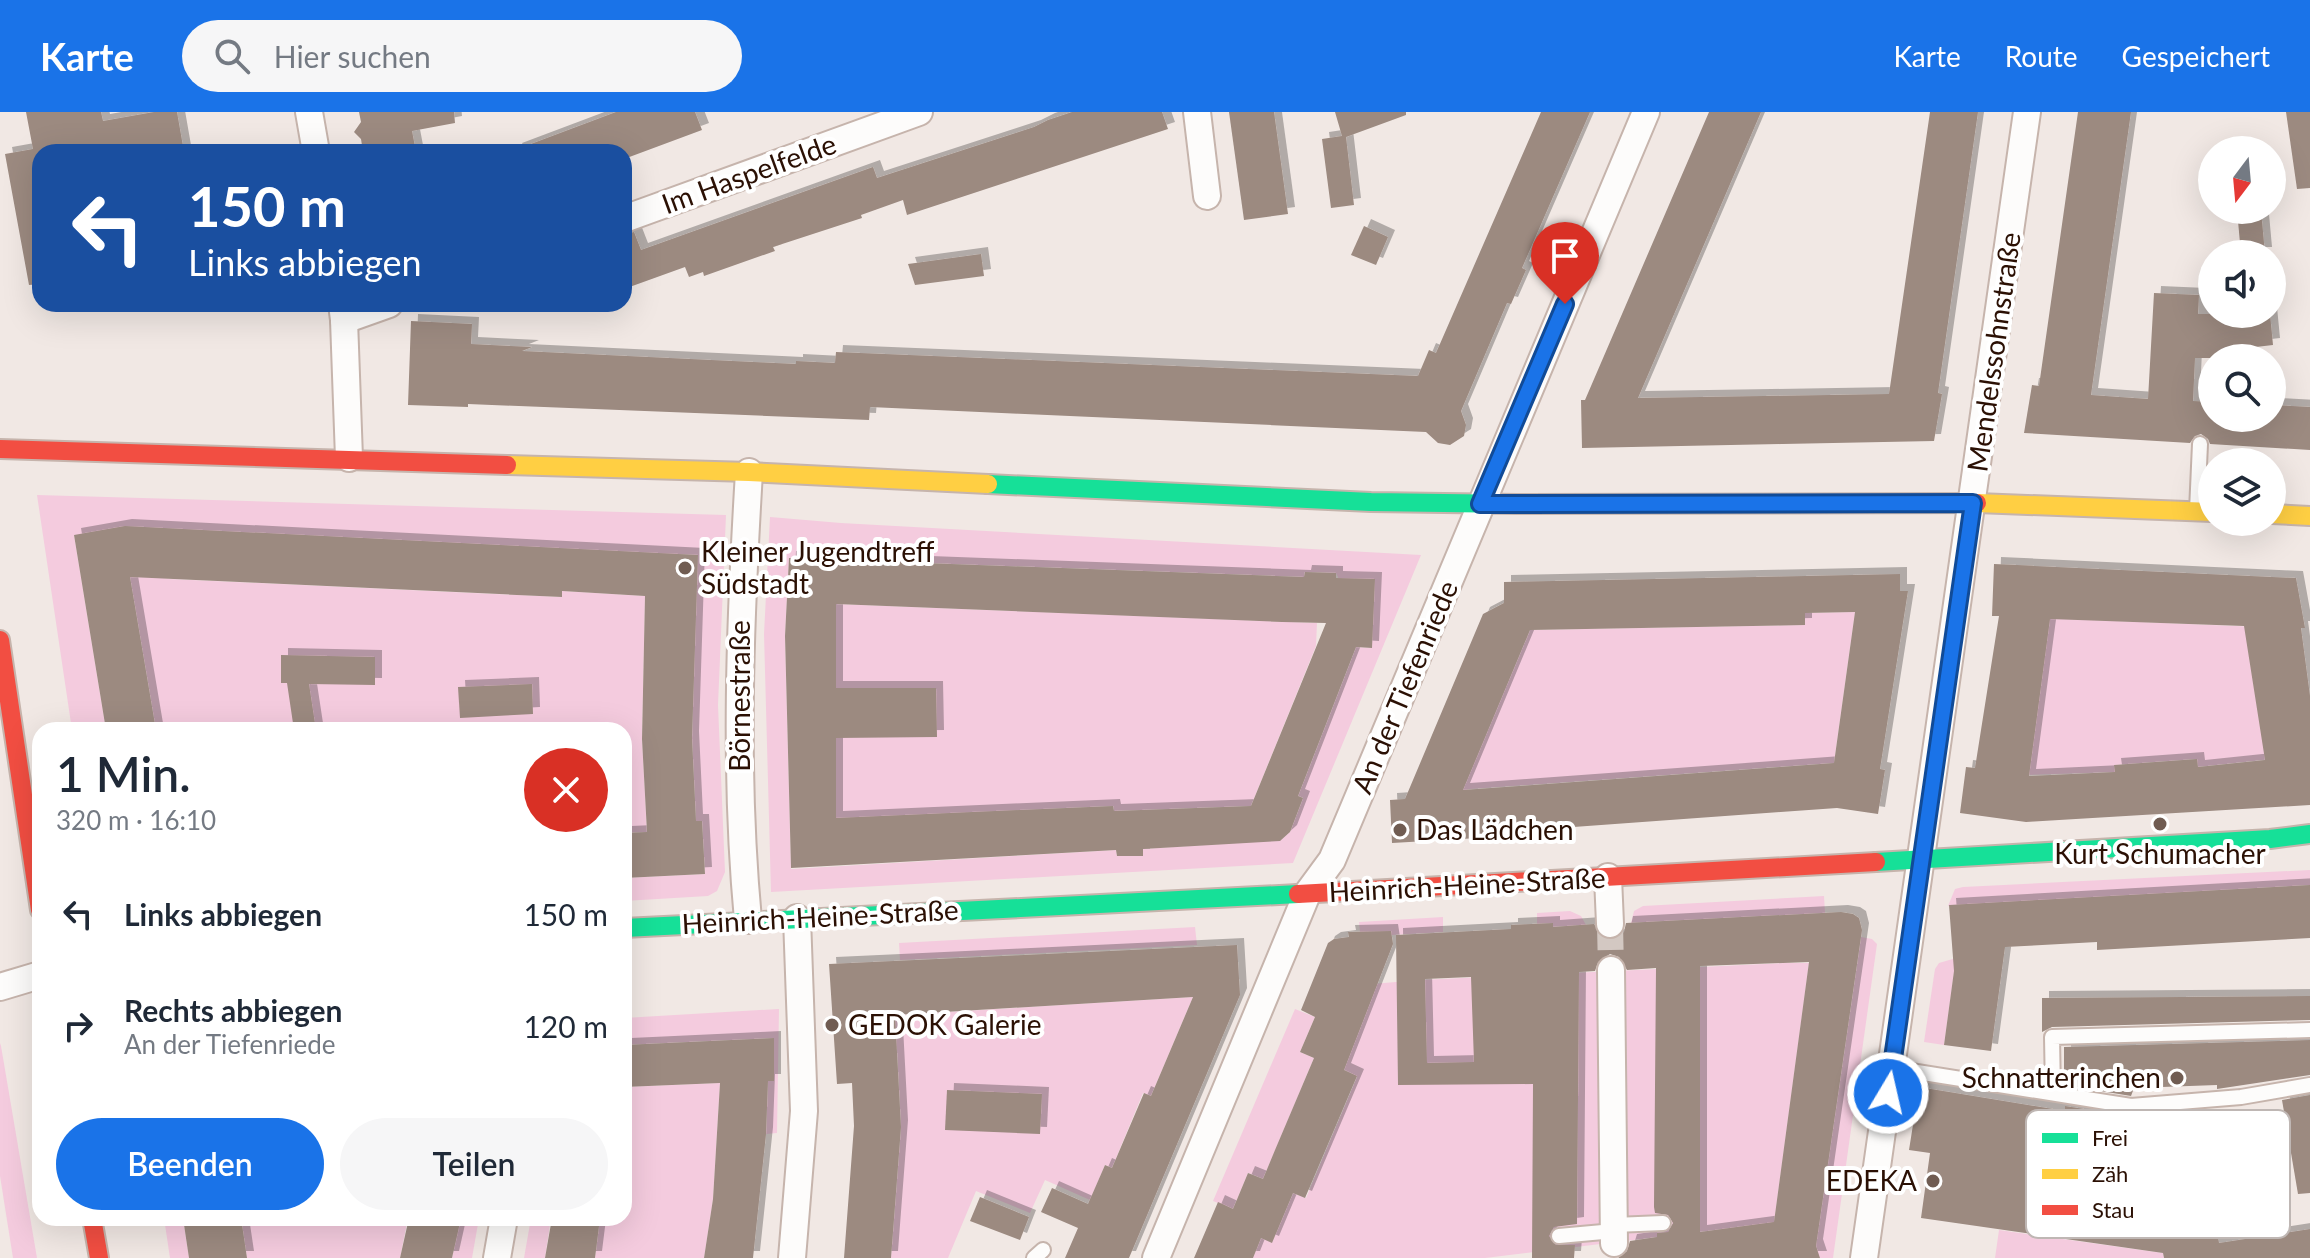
<!DOCTYPE html>
<html lang="de">
<meta charset="utf-8">
<style>
:root{--surface:#fff;--page:#f6f6f7;--text:#1f2937;--muted:#747a83;--accent:#1a73e8}
body{margin:0;font-family:Lato,sans-serif;background:var(--page);color:var(--text);height:100vh;display:flex;flex-direction:column;font-size:30px;white-space:nowrap}
*{box-sizing:border-box;margin:0}
p{font-size:26px;color:var(--muted)}
.icon{flex:none;width:44px;height:44px;fill:none;stroke:currentColor;stroke-width:2;stroke-linecap:round;stroke-linejoin:round}
.map{position:relative;flex:1;overflow:hidden}
.side{position:absolute;left:32px;top:610px;width:600px;height:504px;display:flex;flex-direction:column;background:var(--surface);border-radius:24px;box-shadow:0 8px 32px #0002}
.side>*{flex:none}
.guide{position:absolute;left:32px;top:32px;width:600px;height:168px;border-radius:24px;box-shadow:0 8px 32px #0002;background:#1a4fa0;color:#fff;overflow:hidden}
.needle{width:52px;rotate:196deg}
.tools{position:absolute;left:2198px;top:24px;display:grid;gap:16px}
.tools a{display:grid;place-items:center;width:88px;height:88px;border-radius:50%;background:var(--surface);box-shadow:0 8px 32px #0002;font-size:40px}
.pin{position:absolute;display:grid;place-items:center;width:68px;height:68px;color:#fff;margin:-82px -34px;border-radius:50% 50% 50% 0;rotate:-45deg;box-shadow:0 0 8px #0007}
.pin .icon{rotate:45deg}
.me{position:absolute;width:88px;margin:-44px;rotate:9deg;stroke-linejoin:round;filter:drop-shadow(0 0 6px #0008)}
.turn{display:flex;align-items:center;gap:28px;height:168px;padding:0 24px;font-size:36px}
.turn .icon{width:104px;height:104px;stroke-width:2.5}
.turn b{display:block;font-size:56px;line-height:68px}
.round{display:grid;place-items:center;flex:none;width:84px;height:84px;border-radius:42px;background:var(--page)}
.summary{display:flex;align-items:center;justify-content:space-between;height:136px;padding:0 24px}
h1{font-size:48px;font-weight:600;line-height:60px}
.cta{display:flex;gap:16px;margin-top:auto;padding:16px 24px}
.cta a{flex:1;height:92px;border-radius:48px;background:var(--accent);color:#fff;font-size:32px;font-weight:600;line-height:92px;text-align:center}
.cta a+a{background:var(--page);color:var(--text)}
ul{padding:0;list-style:none}
li{display:flex;align-items:center;gap:24px;height:112px;padding:0 24px}
li div{flex:1}
li b{display:block;font-size:30px}
li em{font-style:normal}
header{display:flex;align-items:center;gap:48px;box-sizing:border-box;height:112px;padding:0 40px;background:var(--accent);color:#fff}
header strong{font-size:38px}
nav{display:flex;gap:44px;margin-inline-start:auto;font-size:28px}
.search{width:560px;height:72px;background:var(--page);display:flex;align-items:center;gap:20px;box-sizing:border-box;padding:0 28px;border-radius:44px;color:var(--muted);font-size:30px}
.map>svg:first-child{display:block}
</style>
<header>
<strong>Karte</strong>
<div class="search"><svg class="icon" aria-label="search" viewBox="0 0 24 24"><circle cx="10" cy="10" r="6"/><path d="M15 15l6 6"/></svg>Hier suchen</div>
<nav><a>Karte</a><a>Route</a><a>Gespeichert</a></nav>
</header>
<div class="map">
<svg width="2310" height="1146" viewBox="0 0 2310 1146">
<defs>
<filter id="shadow"><feDropShadow dx="7" dy="-7" stdDeviation="0" flood-color="#0004"/></filter>
</defs>
<rect width="100%" height="100%" fill="#f1e8e4"/>
<g fill="#f4cbde" fill-rule="evenodd">
<path d="M37 383 726 403 718 593 725 760 717 779 708 784 624 789V766L705 762 702 709H696L692 626 697 443 74 423 106 618H72Z"/>
<path d="M770 405 841 411 1421 443 1293 751 771 780 764 522ZM789 446 1304 465 1305 460 1336 461 1372 536 1356 535 1298 684 1303 686 1290 720 1281 728 1143 737V744H1117L1116 738 791 757 785 524Z"/>
<path d="M129 460 170 467 561 485 562 479 645 484 642 627 647 720 624 721V618H156Z"/>
<path d="M836 492 1317 511 1316 534 1251 694 1114 699 1113 694 836 707Z"/>
<path d="M1855 500 1834 651 1470 677 1446 684 1474 650 1530 518 1805 513V501Z"/>
<path d="M2045 506 2259 515 2248 537 2261 620 2280 646 2198 655 2196 647 2115 653V660L2023 663Z"/>
<path d="M2310 758V773L1948 794 1955 777 1963 775Z"/>
<path d="M1824 784 1825 801 1631 811 1634 799 1643 794Z"/>
<path d="M1570 799 1581 804 1586 813 1553 815 1552 811 1537 812V801Z"/>
<path d="M1443 805V820L1391 823 1360 820 1359 810Z"/>
<path d="M1195 815 1197 833 900 848 899 831Z"/>
<path d="M1861 825 1872 827 1877 832 1833 1146H1819L1815 1138Z"/>
<path d="M1956 846 1944 933 1924 930 1935 857 1939 851Z"/>
<path d="M1786 851H1809L1774 1111 1485 1146H1244L1253 1144 1261 1126 1272 1130 1293 1081 1306 1086 1357 965 1344 958 1361 873 1419 868Z"/>
<path d="M1193 885 1151 984 1143 981 1112 1056 1105 1053 1090 1088 1045 1068 1030 1101 976 1079 948 1146H891L901 1015 897 937 881 904Z"/>
<path d="M779 897 777 1021 766 1022 768 969H774V926L624 933V906Z"/>
<path d="M1295 897 1315 905 1300 940 1314 946 1263 1067 1248 1061 1233 1097 1213 1089Z"/>
<path d="M0 931 1 934 37 1146H13L0 1064Z"/>
<path d="M720 971 713 1087 704 1146H595L600 1106H624V975Z"/>
<path d="M164 1106H183L189 1146H170Z"/>
<path d="M241 1106H408L400 1146H247Z"/>
<path d="M460 1106H479L472 1146H452Z"/>
<path d="M531 1106H551L545 1146H524Z"/>
<path d="M1999 1118 2163 1141 2164 1146H1995Z"/>
</g>
<g fill="#9c8a80" fill-rule="evenodd" filter="url(#shadow)">
<path d="M26 0H101L103 9 154 0H177L184 40H40V172L29 173 5 42 33 37Z"/>
<path d="M359 0H454L455 11 412 19 416 40H363L361 27 354 20 361 10Z"/>
<path d="M616 0H695L702 18 624 47V40H516L515 38Z"/>
<path d="M1072 0H1162L1168 17 907 103 903 88 861 103 862 106 773 135 775 139 704 164 703 160 689 165 685 155 624 177V123L634 120 641 138 873 55 877 66 1034 15 1048 8Z"/>
<path d="M1229 0H1274L1288 102 1244 108Z"/>
<path d="M1335 0H1406V3L1346 25 1354 93 1331 96 1322 27 1342 24Z"/>
<path d="M1541 0H1590L1522 156 1526 158 1511 192 1507 191 1461 299 1466 313 1464 324 1450 333 1438 331 1426 320 870 295 869 308 468 292V295L408 293 411 209 472 212 471 232 532 235 522 239 796 252V249L835 251 836 240 1418 264 1429 238 1436 241Z"/>
<path d="M1709 0H1761L1638 286 1889 282 1930 0H1978L1938 281 1942 282 1934 329 1582 336 1581 288H1585Z"/>
<path d="M2078 0H2131L2091 283 2148 287 2154 181 2199 183 2198 202H2270L2273 233 2247 236 2248 246H2195L2193 289 2212 290V306H2272V293L2310 295V338L2210 332 2208 327 2201 322 2195 324 2190 331 2024 321 2032 273 2039 274Z"/>
<path d="M2286 0H2310V76L2297 77Z"/>
<path d="M2237 98H2261L2265 142H2241Z"/>
<path d="M1364 114 1388 125 1376 153 1351 143Z"/>
<path d="M981 142 984 164 915 173 908 152Z"/>
<path d="M125 414 698 443 692 626 696 709H702L705 762 624 766V721L647 720 642 627 645 484 562 479V485L130 465 156 618H106L74 423Z"/>
<path d="M789 446 1304 465 1305 460 1336 461V466L1375 467 1372 536 1356 535 1298 684 1303 686 1290 720 1280 729 1143 737V744H1117L1116 738 791 756 785 524ZM836 492 1282 510 1326 511 1251 694 1114 699 1113 694 836 706V626L937 625 936 576H836Z"/>
<path d="M1994 452 2296 466 2305 516H2301L2310 584V693L2026 710 1960 701 1966 655 1975 656 1999 504H1992ZM2050 507 2244 514 2265 648 2198 655 2197 647 2114 653 2115 660 2029 664Z"/>
<path d="M1900 462V479H1908L1880 657 1885 658 1878 702 1837 696 1546 717V722L1392 731 1390 688 1405 687 1483 502 1504 491V470ZM1855 500 1834 651 1463 678 1530 518 1805 513V501Z"/>
<path d="M281 543 375 545V573L309 572 316 618H294L287 571H281Z"/>
<path d="M532 572 533 602 460 606 458 575Z"/>
<path d="M2310 773V826L2097 838V830L2005 835 1991 939 1944 933 1954 859 1949 793Z"/>
<path d="M1841 800 1853 802 1859 806 1862 818 1816 1134 1820 1146H1618L1627 1139 1630 1129 1657 1125V1121L1668 1120 1673 1111 1668 1103 1655 1101 1654 1095 1656 856 1627 858 1619 845 1610 842 1598 850 1595 859 1579 860 1577 1112 1554 1115 1549 1124 1556 1133H1575L1574 1146H1532L1533 972 1398 973 1396 823 1511 817V813L1553 811V815L1594 812 1602 826 1611 828 1624 820 1626 811ZM1809 850 1774 1110 1700 1120V854ZM1471 865 1474 950 1427 951 1425 867Z"/>
<path d="M1391 819 1393 832 1344 958 1357 964 1305 1086 1293 1081 1272 1131 1261 1126 1253 1146H1194L1218 1090 1233 1097 1248 1061 1263 1067 1275 1038 1314 946 1300 940 1315 905 1301 898 1328 831 1334 827 1349 825 1348 820Z"/>
<path d="M1237 833 1240 883 1129 1146H1065L1078 1116 1041 1100 1052 1076 1088 1092 1105 1053 1112 1056 1144 981 1151 984 1193 885 895 903 901 1015 891 1146H844L854 1014 852 971 837 972 829 852Z"/>
<path d="M2310 884V908L2052 915 2042 920V886Z"/>
<path d="M774 926V969H768L766 1022 753 1146H704L713 1087 720 971 624 975V933Z"/>
<path d="M2310 928V963L2217 977V973L2134 976 2131 984 2064 973V935Z"/>
<path d="M1919 975 2065 999V994L2129 1004 2125 1029 2137 1031 2129 1078 2212 1090 2219 1131 2310 1117V1146H2164L2163 1141 1921 1106 1930 1041 1909 1038Z"/>
<path d="M947 978 1042 982 1040 1022 945 1018Z"/>
<path d="M2310 983V1081L2298 1082 2282 988Z"/>
<path d="M980 1085 1029 1105 1020 1128 970 1109Z"/>
<path d="M183 1106H241L247 1146H189Z"/>
<path d="M409 1106H461L452 1146H400Z"/>
<path d="M552 1106H600L595 1146H545Z"/>
</g>
<g fill="none" stroke-linecap="round" stroke-linejoin="round">
<path stroke="#d3c8c2" stroke-width="26" stroke-dasharray="26 13" stroke-linecap="butt" d="M1610 812 1611 858"/>
<g stroke="#c6b4ac" stroke-width="18">
<g id="lane">
<path d="M2197 399 2200 332"/>
<path d="M1892 956 2131 994 2241 985 2310 973"/>
<path d="M2053 980 2052 925 2310 918"/>
<path d="M1614 1113 1663 1111"/>
<path d="M1559 1124 1614 1119"/>
<path d="M1034 1146 1043 1138"/>
</g>
</g>
<g stroke="#c6b4ac" stroke-width="30">
<g id="street">
<path d="M309 0 316 40"/>
<path d="M1197 0 1207 84"/>
<path d="M624 107 919 0"/>
<path d="M342 192 344 208 349 346"/>
<path d="M344 208 389 192"/>
<path d="M1608 765 1610 812"/>
<path d="M748 808C734 659 740 510 749 360"/>
<path d="M1611 858 1614 1131"/>
<path d="M0 875 40 863"/>
<path d="M497 1146 504 1106"/>
<path d="M792 1146 804 999 797 806"/>
<path d="M1156 1146 1307 782 1332 748 1646 0"/>
<path d="M1864 1146 2027 0"/>
</g>
</g>
<g stroke="#c6b4ac" stroke-width="22">
<g id="fast">
<path d="M988 372 1371 390 1517 392"/>
<path d="M1876 750 2270 727 2310 722"/>
<path d="M624 816 1298 782"/>
</g>
</g>
<g stroke="#c6b4ac" stroke-width="22">
<g id="slow">
<path d="M507 353 749 360 988 372"/>
<path d="M1977 391 2212 400"/>
<path d="M2272 402 2310 404"/>
</g>
</g>
<g stroke="#c6b4ac" stroke-width="22">
<g id="jam">
<path d="M0 337 507 353"/>
<path d="M1517 392 1977 391"/>
<path d="M0 528 40 798"/>
<path d="M1298 782 1876 750"/>
<path d="M92 1106 99 1146"/>
</g>
</g>
<use href="#lane" stroke="#fdfcfb" stroke-width="14"/>
<use href="#street" stroke="#fdfcfb" stroke-width="26"/>
<use href="#fast" stroke="#16e098" stroke-width="18"/>
<use href="#slow" stroke="#ffcf43" stroke-width="18"/>
<use href="#jam" stroke="#f24e42" stroke-width="18"/>
</g>
<g fill="none" stroke-linecap="round" stroke-linejoin="round">
<g stroke="#114b97" stroke-width="20">
<path id="route" d="M1565 192 1480 392 1973 391 1888 981"/>
</g>
<use href="#route" stroke="#1a73e8" stroke-width="14"/>
</g>
<g fill="#705c52" stroke="#fff" stroke-width="3">
<circle cx="685" cy="456" r="8"/>
<circle cx="2160" cy="712" r="8"/>
<circle cx="1400" cy="718" r="8"/>
<circle cx="832" cy="913" r="8"/>
<circle cx="2177" cy="966" r="8"/>
<circle cx="1933" cy="1069" r="8"/>
</g>
<g text-anchor="middle" stroke-width="8" stroke-linejoin="round" paint-order="stroke">
<g font-size="28" fill="#2b1004" stroke="#fff">
<text transform="translate(749 62) rotate(-20)" y="10">Im Haspelfelde</text>
<text transform="translate(1994 240) rotate(-82)" y="10">Mendelssohnstraße</text>
<text transform="translate(1405 575) rotate(-67)" y="10">An der Tiefenriede</text>
<text transform="translate(740 584) rotate(-90)" y="10">Börnestraße</text>
<text transform="translate(1467 773) rotate(-3)" y="10">Heinrich-Heine-Straße</text>
<text transform="translate(820 805) rotate(-3)" y="10">Heinrich-Heine-Straße</text>
</g>
<g font-size="28" fill="#2b1004" stroke="#fff" text-anchor="start">
<text x="701" y="450">Kleiner Jugendtreff<tspan x="701" dy="32">Südstadt</tspan></text>
<text x="1416" y="728">Das Lädchen</text>
<text x="2160" y="752" text-anchor="middle">Kurt Schumacher</text>
<text x="848" y="923">GEDOK Galerie</text>
<text x="2161" y="976" text-anchor="end">Schnatterinchen</text>
<text x="1917" y="1079" text-anchor="end">EDEKA</text>
</g>
</g>
<rect x="2026" y="998" width="264" height="128" rx="12" fill="#fff" stroke="#bfb7b4" stroke-width="2"/>
<rect x="2042" y="1021" width="36" height="10" fill="#16e098"/>
<rect x="2042" y="1057" width="36" height="10" fill="#ffcf43"/>
<rect x="2042" y="1093" width="36" height="10" fill="#f24e42"/>
<g font-size="22" fill="#2b1004">
<text x="2092" y="1034">Frei</text>
<text x="2092" y="1070">Zäh</text>
<text x="2092" y="1106">Stau</text>
</g>
</svg>
<div class="tools">
<a><svg class="needle" viewBox="-14 -14 28 28"><path d="M0-13l5 13h-10z" fill="#e53935"/><path d="M0 13l5-13h-10z" fill="#747a83"/></svg></a>
<a><svg class="icon" aria-label="sound" viewBox="0 0 24 24"><path d="M4 9h4l5-4v14l-5-4H4zM17 9q2 3 0 6"/></svg></a>
<a><svg class="icon" aria-label="search" viewBox="0 0 24 24"><circle cx="10" cy="10" r="6"/><path d="M15 15l6 6"/></svg></a>
<a><svg class="icon" aria-label="layers" viewBox="0 0 24 24"><path d="M12 4l9 5-9 5-9-5zM3 14l9 5 9-5"/></svg></a>
</div>
<div class="pin" style="left:1565px;top:192px;background:#d93025"><svg class="icon" aria-label="arrive" viewBox="0 0 24 24"><path d="M6 21V4h12l-3 4 3 4H6"/></svg></div>
<svg class="me" style="left:1888px;top:981px" viewBox="-20 -20 40 40"><circle r="17" fill="#1a73e8" stroke="#fff" stroke-width="3"/><path d="M0-11L8 9 0 5-8 9z" fill="#fff"/></svg>
<div class="guide">
<div class="turn"><svg class="icon" aria-label="left" viewBox="0 0 24 24"><path d="M17 20v-9H6M10 6l-5 5 5 5"/></svg><div><b>150 m</b>Links abbiegen</div></div>
</div>
<section class="side">
<div class="summary"><div><h1>1 Min.</h1><p>320 m · 16:10</p></div><a class="round" style="background:#d93025;color:#fff"><svg class="icon" aria-label="close" viewBox="0 0 24 24"><path d="M6 6l12 12M18 6L6 18"/></svg></a></div>
<ul>
<li><svg class="icon" aria-label="left" viewBox="0 0 24 24"><path d="M17 20v-9H6M10 6l-5 5 5 5"/></svg><div><b>Links abbiegen</b></div><em>150 m</em></li>
<li><svg class="icon" aria-label="right" viewBox="0 0 24 24"><path d="M7 20v-9h11M14 6l5 5-5 5"/></svg><div><b>Rechts abbiegen</b><p>An der Tiefenriede</p></div><em>120 m</em></li>
</ul>
<div class="cta"><a>Beenden</a><a>Teilen</a></div>
</section>
</div>
